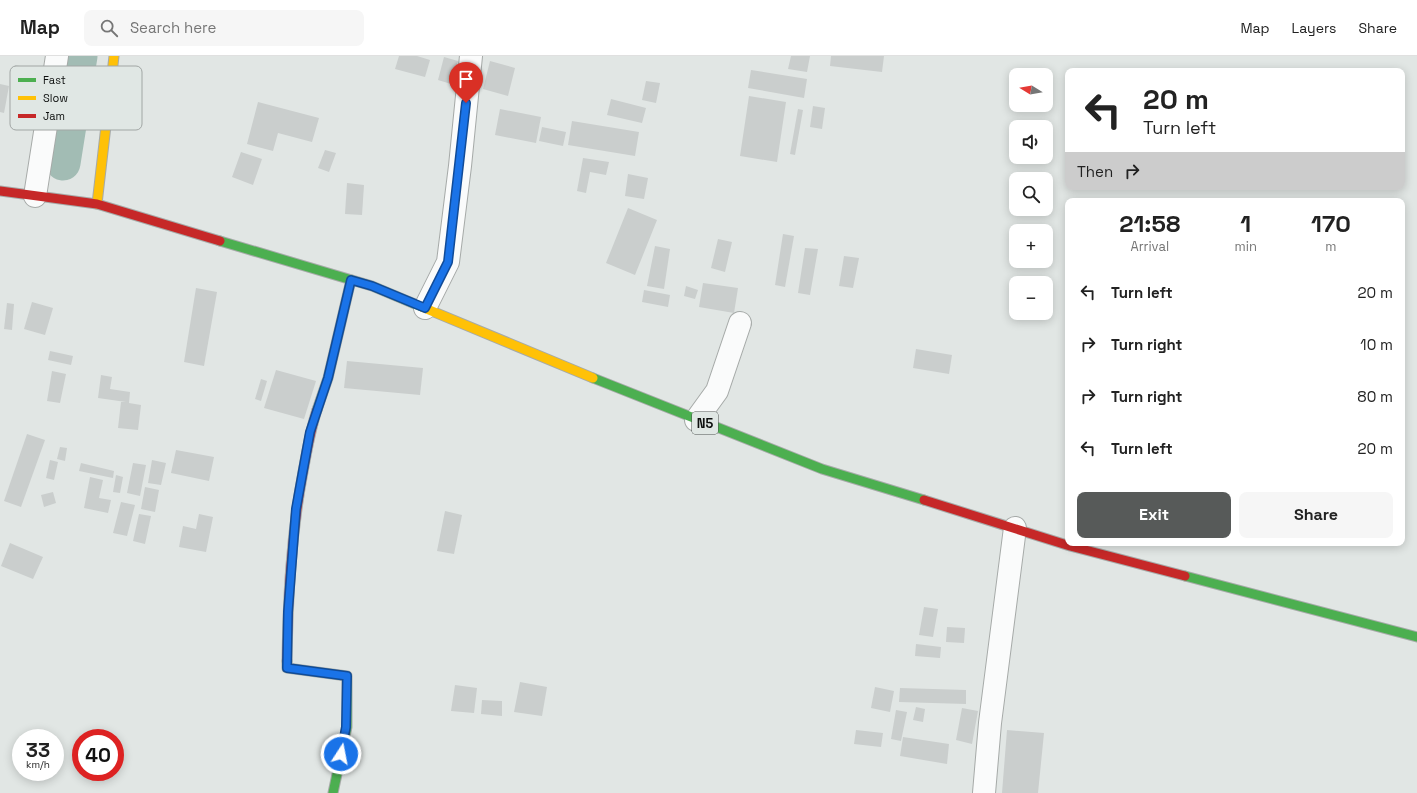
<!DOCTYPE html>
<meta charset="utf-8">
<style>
:root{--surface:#fff;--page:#f6f6f6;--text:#222;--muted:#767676;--line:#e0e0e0;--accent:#575a59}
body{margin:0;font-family:"Space Grotesk",sans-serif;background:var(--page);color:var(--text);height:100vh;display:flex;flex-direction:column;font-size:15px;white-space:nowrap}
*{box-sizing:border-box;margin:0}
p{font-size:13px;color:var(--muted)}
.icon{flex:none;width:22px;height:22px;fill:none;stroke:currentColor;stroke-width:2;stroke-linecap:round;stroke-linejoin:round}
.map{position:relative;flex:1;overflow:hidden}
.side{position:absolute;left:1065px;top:142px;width:340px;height:348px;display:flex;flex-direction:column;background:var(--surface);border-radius:8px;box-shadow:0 2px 10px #0003}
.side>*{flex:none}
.banner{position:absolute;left:1065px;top:12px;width:340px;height:122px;border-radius:8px;box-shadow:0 2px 10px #0003;background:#fff;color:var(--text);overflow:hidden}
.needle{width:26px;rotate:281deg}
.tools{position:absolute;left:1009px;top:12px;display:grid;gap:8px}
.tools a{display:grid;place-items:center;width:44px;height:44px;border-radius:8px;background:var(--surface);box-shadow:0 2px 10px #0003;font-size:20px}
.speed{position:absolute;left:12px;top:673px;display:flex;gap:8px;font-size:20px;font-weight:700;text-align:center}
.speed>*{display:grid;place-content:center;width:52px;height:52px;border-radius:50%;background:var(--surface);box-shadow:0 2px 10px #0003;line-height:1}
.speed small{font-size:10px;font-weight:400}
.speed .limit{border:6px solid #d22;background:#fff;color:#111}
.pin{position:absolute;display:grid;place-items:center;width:34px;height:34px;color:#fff;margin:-41px -17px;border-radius:50% 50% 50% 0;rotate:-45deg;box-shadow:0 0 4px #0007}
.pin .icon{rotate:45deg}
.me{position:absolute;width:44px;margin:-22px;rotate:11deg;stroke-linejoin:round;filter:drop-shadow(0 0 3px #0008)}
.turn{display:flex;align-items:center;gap:14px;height:84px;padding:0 12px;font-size:18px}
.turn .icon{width:52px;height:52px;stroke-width:2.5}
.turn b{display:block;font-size:28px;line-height:34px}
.then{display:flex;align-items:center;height:38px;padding:0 12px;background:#0003;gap:8px;font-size:15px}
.eta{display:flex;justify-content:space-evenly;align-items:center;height:68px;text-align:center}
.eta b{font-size:24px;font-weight:700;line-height:28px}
.primary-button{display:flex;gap:8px;margin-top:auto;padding:8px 12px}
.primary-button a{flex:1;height:46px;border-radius:8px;background:var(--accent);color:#fff;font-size:16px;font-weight:700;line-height:46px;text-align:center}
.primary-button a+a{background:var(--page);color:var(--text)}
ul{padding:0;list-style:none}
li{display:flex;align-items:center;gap:12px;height:52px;padding:0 12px}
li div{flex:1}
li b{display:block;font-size:15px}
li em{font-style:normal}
header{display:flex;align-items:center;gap:24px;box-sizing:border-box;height:56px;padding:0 20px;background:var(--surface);border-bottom:1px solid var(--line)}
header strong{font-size:19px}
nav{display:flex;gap:22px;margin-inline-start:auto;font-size:14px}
.search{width:280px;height:36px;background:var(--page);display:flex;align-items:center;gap:10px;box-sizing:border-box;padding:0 14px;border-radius:8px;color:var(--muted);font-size:15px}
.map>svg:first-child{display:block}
</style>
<header>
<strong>Map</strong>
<div class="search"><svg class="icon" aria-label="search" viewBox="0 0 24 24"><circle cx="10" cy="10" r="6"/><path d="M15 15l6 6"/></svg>Search here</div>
<nav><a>Map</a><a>Layers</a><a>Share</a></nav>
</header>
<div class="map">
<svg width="1417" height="737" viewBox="0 0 1417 737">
<rect width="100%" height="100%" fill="#e1e6e4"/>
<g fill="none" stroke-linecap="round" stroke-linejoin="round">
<path stroke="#a2bcb4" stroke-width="35" d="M63 107 80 0"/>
</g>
<g fill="#cacecd">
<path d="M399 0H417L430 4 425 21 395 13Z"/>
<path d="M791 0H810L807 16 788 13Z"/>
<path d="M831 0H884L882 16 830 10Z"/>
<path d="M444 1 458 5 451 28 438 24Z"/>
<path d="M490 5 515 12 508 40 483 33Z"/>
<path d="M15 9 66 19 63 35 12 25Z"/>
<path d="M751 14 807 23 804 42 748 32Z"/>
<path d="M646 25 660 27 656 47 642 44Z"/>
<path d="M0 28 9 30 4 57 0 56Z"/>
<path d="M749 40 786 46 777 106 740 100Z"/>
<path d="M611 43 646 52 642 67 607 59Z"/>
<path d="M258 46 319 62 312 86 278 77 273 95 247 88Z"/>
<path d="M813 50 825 52 822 73 810 71Z"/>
<path d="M500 53 541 61 536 87 495 79Z"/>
<path d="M798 53 803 54 795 99 790 98Z"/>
<path d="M572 65 639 76 635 100 568 89Z"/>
<path d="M542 71 566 76 563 90 539 85Z"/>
<path d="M325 94 336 97 329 116 318 112Z"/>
<path d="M241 96 262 103 253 129 232 121Z"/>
<path d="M583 102 609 106 606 119 590 116 586 137 577 135Z"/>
<path d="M628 118 648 122 644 143 625 140Z"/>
<path d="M347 127 364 129 362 159 345 158Z"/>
<path d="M628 152 657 164 635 219 606 207Z"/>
<path d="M783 178 794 180 785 231 775 229Z"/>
<path d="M718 183 732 186 725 216 711 212Z"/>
<path d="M655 190 670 193 664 233 647 230Z"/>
<path d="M805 192 818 193 810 239 798 237Z"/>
<path d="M844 200 859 202 853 232 839 230Z"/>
<path d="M703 227 738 232 734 257 699 251Z"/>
<path d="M686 230 698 234 695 243 684 240Z"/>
<path d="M196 232 217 236 204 310 184 306Z"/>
<path d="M644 234 670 239 668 251 642 246Z"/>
<path d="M32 246 53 252 45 279 24 273Z"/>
<path d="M7 247 14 248 12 274 4 273Z"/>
<path d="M916 293 952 299 949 318 913 312Z"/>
<path d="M50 295 73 300 71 309 48 304Z"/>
<path d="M347 305 423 312 420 339 344 332Z"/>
<path d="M276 314 316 325 304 363 264 352Z"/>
<path d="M52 315 66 318 60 347 47 345Z"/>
<path d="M101 319 112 321 110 333 130 336 129 347 141 349 138 374 118 372 121 346H126L98 342Z"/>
<path d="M261 323 267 325 261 345 255 343Z"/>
<path d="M27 378 45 384 21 451 4 445Z"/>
<path d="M60 391 67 392 65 405 57 403Z"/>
<path d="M176 394 214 401 209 425 171 417Z"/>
<path d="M50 404 58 406 54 424 46 422Z"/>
<path d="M152 404 166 407 161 429 148 427Z"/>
<path d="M81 407 114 415 113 422 79 415Z"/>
<path d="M133 407 146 409 140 440 127 437Z"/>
<path d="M116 419 123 421 120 437 113 436Z"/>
<path d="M90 421 103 424 99 442 111 444 108 457 84 452Z"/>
<path d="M145 431 159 434 155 456 141 453Z"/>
<path d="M53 436 56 447 44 451 41 439Z"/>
<path d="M121 446 135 449 127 480 113 477Z"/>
<path d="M445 455 462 459 454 498 437 495Z"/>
<path d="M139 458 151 460 145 488 133 485Z"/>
<path d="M199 458 213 461 206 496 179 491 183 470 196 473Z"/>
<path d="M10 487 43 501 33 523 1 510Z"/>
<path d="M924 551 938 553 933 581 919 579Z"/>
<path d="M947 571 965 572 964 587 946 586Z"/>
<path d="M916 588 941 591 940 602 915 600Z"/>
<path d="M520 626 547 631 542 660 514 656Z"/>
<path d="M455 629 477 632 474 657 451 655Z"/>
<path d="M875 631 894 635 890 656 871 652Z"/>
<path d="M900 632 966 634V648L899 646Z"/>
<path d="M482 644 502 645V660L481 658Z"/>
<path d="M916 651 925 653 923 666 913 664Z"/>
<path d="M962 652 978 655 972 688 956 684Z"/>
<path d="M896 654 907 656 901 685 891 683Z"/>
<path d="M856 674 883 677 881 691 854 688Z"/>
<path d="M1007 674 1044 677 1038 737H1002Z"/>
<path d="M903 681 949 688 947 708 900 700Z"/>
</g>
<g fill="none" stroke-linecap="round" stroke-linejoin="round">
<g stroke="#a6aaa8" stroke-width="24">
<g id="street">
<path d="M35 140 57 0"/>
<path d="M425 252 448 206 460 110 471 0"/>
<path d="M696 364 717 335 740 267"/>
<path d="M984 737 990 667 1015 472"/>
</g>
</g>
<g stroke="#a6aaa8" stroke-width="11">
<g id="fast">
<path d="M220 185 372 230 422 251"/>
<path d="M593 322 822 413 924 444"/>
<path d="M317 354 328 322 351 224"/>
<path d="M1185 520 1417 581"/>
<path d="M287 605V612L347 620V671L333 737"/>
</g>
</g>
<g stroke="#a6aaa8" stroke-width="11">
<g id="slow">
<path d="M97 148 114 0"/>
<path d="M422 251 593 322"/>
</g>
</g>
<g stroke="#a6aaa8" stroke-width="11">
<g id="jam">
<path d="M0 135 97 148 220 185"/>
<path d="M924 444 1070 490 1185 520"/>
<path d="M287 605C288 542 291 479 303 416 307 395 310 375 317 354"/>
</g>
</g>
<use href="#street" stroke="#fafbfb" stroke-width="22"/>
<use href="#fast" stroke="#4caf50" stroke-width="9"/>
<use href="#slow" stroke="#ffc107" stroke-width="9"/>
<use href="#jam" stroke="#c62828" stroke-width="9"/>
</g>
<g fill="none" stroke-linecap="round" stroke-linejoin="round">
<g stroke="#114b97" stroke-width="10">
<path id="route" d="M341 698 346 671 347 620 287 612 288 556 296 453 310 376 328 322 351 224 372 230 425 252 448 206 466 47"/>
</g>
<use href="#route" stroke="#1a73e8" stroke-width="7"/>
</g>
<g text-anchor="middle" stroke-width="3" stroke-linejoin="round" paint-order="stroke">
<rect fill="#e0e7e4" stroke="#4c504e" stroke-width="1" x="692" y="356" width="26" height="22" rx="3"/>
<g font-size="13" font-weight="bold" fill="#0d0f0e">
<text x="705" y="372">N5</text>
</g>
</g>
<rect x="10" y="10" width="132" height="64" rx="6" fill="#e0e7e4" stroke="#a1a6a4" stroke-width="1"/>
<rect x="18" y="22" width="18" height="4" fill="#4caf50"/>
<rect x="18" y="40" width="18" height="4" fill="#ffc107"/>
<rect x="18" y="58" width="18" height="4" fill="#c62828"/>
<g font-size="11" fill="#0d0f0e">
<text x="43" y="28">Fast</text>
<text x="43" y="46">Slow</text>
<text x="43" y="64">Jam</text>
</g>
</svg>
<div class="tools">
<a><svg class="needle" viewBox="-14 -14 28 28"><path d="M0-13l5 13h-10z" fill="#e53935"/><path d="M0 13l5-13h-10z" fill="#767676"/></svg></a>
<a><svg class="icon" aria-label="sound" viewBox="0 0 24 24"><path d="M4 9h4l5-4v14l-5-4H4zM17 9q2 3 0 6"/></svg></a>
<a><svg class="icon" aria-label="search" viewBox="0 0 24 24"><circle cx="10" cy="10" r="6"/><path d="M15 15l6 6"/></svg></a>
<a>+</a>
<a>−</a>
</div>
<div class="speed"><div>33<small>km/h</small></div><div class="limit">40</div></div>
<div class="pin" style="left:466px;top:47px;background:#d93025"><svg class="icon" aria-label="arrive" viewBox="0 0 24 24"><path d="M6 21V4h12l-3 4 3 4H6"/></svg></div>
<svg class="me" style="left:341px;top:698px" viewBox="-20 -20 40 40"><circle r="17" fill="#1a73e8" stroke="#fff" stroke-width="3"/><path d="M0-11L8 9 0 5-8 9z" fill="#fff"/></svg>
<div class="banner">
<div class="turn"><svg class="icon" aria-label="left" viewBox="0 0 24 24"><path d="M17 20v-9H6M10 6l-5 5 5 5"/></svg><div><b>20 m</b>Turn left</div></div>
<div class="then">Then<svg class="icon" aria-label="right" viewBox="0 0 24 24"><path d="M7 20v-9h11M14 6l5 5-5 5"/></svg></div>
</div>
<section class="side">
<div class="eta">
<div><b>21:58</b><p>Arrival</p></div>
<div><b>1</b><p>min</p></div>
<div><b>170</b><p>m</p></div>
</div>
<ul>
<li><svg class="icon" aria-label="left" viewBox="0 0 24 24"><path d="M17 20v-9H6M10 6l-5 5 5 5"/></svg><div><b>Turn left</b></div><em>20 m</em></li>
<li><svg class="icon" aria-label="right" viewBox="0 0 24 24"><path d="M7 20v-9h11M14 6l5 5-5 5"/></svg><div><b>Turn right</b></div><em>10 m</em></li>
<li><svg class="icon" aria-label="right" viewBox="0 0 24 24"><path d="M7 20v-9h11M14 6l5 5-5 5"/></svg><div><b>Turn right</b></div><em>80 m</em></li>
<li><svg class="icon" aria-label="left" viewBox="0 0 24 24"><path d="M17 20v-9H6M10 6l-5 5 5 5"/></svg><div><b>Turn left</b></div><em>20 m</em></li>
</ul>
<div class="primary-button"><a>Exit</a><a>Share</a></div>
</section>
</div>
